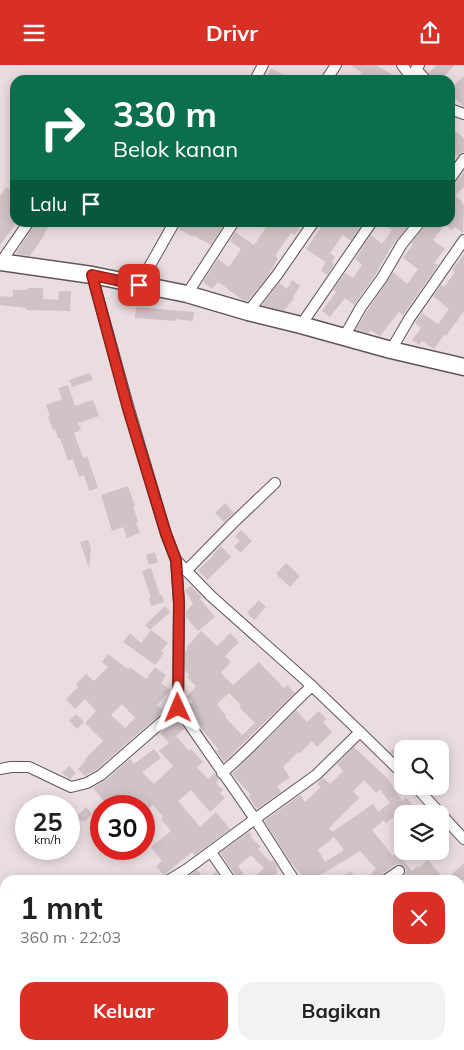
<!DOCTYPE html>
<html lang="id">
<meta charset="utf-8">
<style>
:root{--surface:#fff;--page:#f2f2f2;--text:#222;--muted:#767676;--accent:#d93025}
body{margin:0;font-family:Mulish,sans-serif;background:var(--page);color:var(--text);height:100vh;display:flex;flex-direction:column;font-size:19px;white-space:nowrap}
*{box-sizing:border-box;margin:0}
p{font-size:16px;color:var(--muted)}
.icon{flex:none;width:28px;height:28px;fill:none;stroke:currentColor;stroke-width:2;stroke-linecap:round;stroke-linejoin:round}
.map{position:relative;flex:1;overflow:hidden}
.drawer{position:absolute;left:0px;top:810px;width:465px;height:175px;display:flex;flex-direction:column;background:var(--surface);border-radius:15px 15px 0 0;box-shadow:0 2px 12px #0003}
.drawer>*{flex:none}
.hud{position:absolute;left:10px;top:10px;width:445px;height:152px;border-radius:15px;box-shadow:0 2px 12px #0003;background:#0b6e4f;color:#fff;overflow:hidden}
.buttons{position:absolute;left:394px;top:675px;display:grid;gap:10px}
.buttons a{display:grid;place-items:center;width:55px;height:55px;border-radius:10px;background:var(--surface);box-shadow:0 2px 12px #0003;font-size:25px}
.speed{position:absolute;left:15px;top:730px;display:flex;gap:10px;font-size:25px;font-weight:700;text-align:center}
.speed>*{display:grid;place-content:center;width:65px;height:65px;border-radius:50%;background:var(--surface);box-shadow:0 2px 12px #0003;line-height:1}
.speed small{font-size:12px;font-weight:400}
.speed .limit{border:8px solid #d22;background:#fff;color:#111}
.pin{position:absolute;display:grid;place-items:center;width:42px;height:42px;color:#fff;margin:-21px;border-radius:10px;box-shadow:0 2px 8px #0006}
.me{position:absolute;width:55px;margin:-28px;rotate:359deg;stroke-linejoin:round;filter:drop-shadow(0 0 4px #0008)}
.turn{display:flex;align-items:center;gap:18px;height:105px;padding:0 20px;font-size:22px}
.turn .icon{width:65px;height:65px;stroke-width:2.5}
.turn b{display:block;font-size:35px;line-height:42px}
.then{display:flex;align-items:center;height:48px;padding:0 20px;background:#0003;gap:10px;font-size:19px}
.round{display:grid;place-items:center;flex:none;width:52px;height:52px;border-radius:15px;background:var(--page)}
.head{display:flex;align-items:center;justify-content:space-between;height:85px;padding:0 20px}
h1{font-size:30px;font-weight:700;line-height:38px}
.action{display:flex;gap:10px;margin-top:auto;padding:10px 20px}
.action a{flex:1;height:58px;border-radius:15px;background:var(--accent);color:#fff;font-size:20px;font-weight:700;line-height:58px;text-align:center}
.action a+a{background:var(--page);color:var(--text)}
header{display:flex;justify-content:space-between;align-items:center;height:65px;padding:0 20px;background:var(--accent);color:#fff;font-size:22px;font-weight:700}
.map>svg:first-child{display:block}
</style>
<header><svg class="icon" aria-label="menu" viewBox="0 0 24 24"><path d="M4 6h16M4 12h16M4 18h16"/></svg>Drivr<svg class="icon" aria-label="share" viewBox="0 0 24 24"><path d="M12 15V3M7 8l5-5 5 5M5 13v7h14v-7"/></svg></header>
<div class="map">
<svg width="464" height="985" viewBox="0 0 464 985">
<rect width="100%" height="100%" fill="#eadddf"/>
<g fill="#d0c3c5" fill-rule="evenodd">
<path d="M350 0H376L401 15H357L362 7Z"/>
<path d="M437 0H455L445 10 450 15H433L429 8Z"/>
<path d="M271 3 292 15H265Z"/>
<path d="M464 11V42L454 32 450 36V15L454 20Z"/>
<path d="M450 62 464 73V87L461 88 458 91 450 85Z"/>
<path d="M464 107V122L455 131 462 136 461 137 464 140 463 168 455 162 452 165 445 160 447 158H450V154L454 149 450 146V122L456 118Z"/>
<path d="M6 122 15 128V160L0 180V131Z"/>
<path d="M36 158H51L44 168 45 169 30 191 18 189 16 188Z"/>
<path d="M181 158H225L211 180 193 170V172L179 164Z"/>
<path d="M269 158 280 163 283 158H296L301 161 295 170 291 168 275 191 278 193 268 211 248 236H244L218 217 212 224 203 217 218 194 229 202 241 184 230 176 235 167 254 180Z"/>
<path d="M324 158H363L351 176 343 170 330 188 335 192 332 197 334 199 327 210 321 205 326 197 306 184Z"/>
<path d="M383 158H411L389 185 376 209 354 240 345 233 330 252 322 246 336 227 333 225 345 208 353 213 362 200 355 194 371 170 382 179 392 165Z"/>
<path d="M426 158H435L442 163 433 175 445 184 434 198 438 200 403 250 399 247 380 271 371 265 368 268 358 266 356 264 367 246 393 207 407 219 418 204 403 193 413 179 411 178 424 162Z"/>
<path d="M464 189V246L446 271 444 270 434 284 422 276 419 280 412 275 421 263 415 258 422 248 438 259 449 244 433 231 441 220 444 222 455 207 452 205Z"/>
<path d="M292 215 300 221 293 232 294 233 284 246 262 240 279 218 287 224Z"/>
<path d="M28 223H43V234L58 235 59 226H71L70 246 26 245V243L0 240V231L13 232V225H27Z"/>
<path d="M136 242 194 247 193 256 176 254V256L135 253Z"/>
<path d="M90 308 93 315 72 322 69 315Z"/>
<path d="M68 320 75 341 93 335 99 351 78 358 81 365 74 368 83 393 87 391 98 423 89 426 84 410 79 412 73 394 68 396 60 373H58L55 364 53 365 48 352 50 351 46 340 62 334 58 323Z"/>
<path d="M128 421 135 441H133L138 457H136L140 468 127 473 123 462 112 466 101 430Z"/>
<path d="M225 438 234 448 224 457 215 448Z"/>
<path d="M241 465 252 476 240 488 234 481 240 476 235 471Z"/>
<path d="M88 475 91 483 89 503 80 477Z"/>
<path d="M221 481 231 492 207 515 198 505 213 491 212 490Z"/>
<path d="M155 487 158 497 149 500 146 490Z"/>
<path d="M286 498 300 511 290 522 276 509Z"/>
<path d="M151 503 160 530H162L164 537 151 541 149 533H151L142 506Z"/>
<path d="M191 521 202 532 200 534 215 552 198 566 186 552V546L193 539 185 525Z"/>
<path d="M259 535 266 542 254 555 247 548Z"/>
<path d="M165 541 170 547 150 565 145 560Z"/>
<path d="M151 565 168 578 161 586 164 588 155 600 123 577 130 568 141 578Z"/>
<path d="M201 566 217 581 230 568 239 577 225 591 231 597 221 608 233 620 259 597 284 623 287 620 295 628 224 697 216 686 218 684 199 661 186 642 193 637 187 632 196 621 187 612 190 610 185 606V587L188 584 186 583ZM229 628 241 640 239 642 255 658 242 670 225 652 226 651 217 639Z"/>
<path d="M108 589 128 604 130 602 146 614 155 602 166 610 161 618 170 625 157 640 164 646 97 704 85 711 78 704 86 695 85 694 103 676 85 658 96 646 85 634 75 644 66 634 78 622 76 619 86 609 94 616 108 602 102 597ZM122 639 135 653 125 663 111 650Z"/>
<path d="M296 645 307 657 319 646 327 654 323 657 332 667 317 682 312 676 300 688 298 687 283 702 290 713 277 721 281 727 257 744 249 732 251 730 232 709Z"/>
<path d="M76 649 84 657 77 664 69 656Z"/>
<path d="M177 653 184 664 176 671 189 686 191 684 203 697 197 702 208 714 215 708 219 715 216 718 223 725 220 728 225 733 210 747 191 725 178 736 200 762 216 747 230 764 195 790 192 787 164 810 156 801 162 796 151 782 171 766 161 754 163 752 153 740 144 748V741H101V748L97 752 92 747 104 736 93 723 106 715 130 694 134 699 154 684 161 693 142 707 154 719 173 701 159 686 169 678 160 668Z"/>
<path d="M398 679 402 684V689L397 694 390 687Z"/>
<path d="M354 682 388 714 402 736 406 733 413 740 411 741 419 749H402V759L395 751 386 758 384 755 372 765 393 791 397 787 412 806 417 801 418 803 428 795 440 809 433 815H398L403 811 406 806 404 802 399 799 395 800 382 809 379 815H365L374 807 373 806 376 804 360 786 312 815H301L300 811 302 810 290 796 264 756 300 730 305 737 321 722 317 719 323 712 330 719 343 706 337 699ZM364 715 376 728 380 724 390 738 378 747 373 739 332 767 329 763 359 733 353 726ZM334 772 344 785 325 797 318 785Z"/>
<path d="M69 701 76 708 70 714 62 708Z"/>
<path d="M86 742 92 749 84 757 82 755 69 770V759Z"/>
<path d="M249 767 252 771 251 772 261 782 258 784 270 797 273 795 278 802 276 804 278 807 270 815H252L264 803 251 790 238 801 248 815H237L236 811 220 788Z"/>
<path d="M464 798V815H456L451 810Z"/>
<path d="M197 805 206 815 216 807 222 815H184Z"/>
<path d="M351 806 357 815H337Z"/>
</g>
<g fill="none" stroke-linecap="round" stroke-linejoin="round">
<g stroke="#615557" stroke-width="12">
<g id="minor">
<path d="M402 0 411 12"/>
<path d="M416 4 426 15"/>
<path d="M255 15 263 0"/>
<path d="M326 15 336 0"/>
<path d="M409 15 419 0"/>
<path d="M450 46 453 45 464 49"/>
<path d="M450 114 464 94"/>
<path d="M1 197 28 158"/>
<path d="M92 210 129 344 166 469 176 495 179 538 178 643 255 754 187 804 169 815"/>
<path d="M139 220 174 158"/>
<path d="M187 229 233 158"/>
<path d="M248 247 277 210 313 158"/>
<path d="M301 260 371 158"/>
<path d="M344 272 361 242 382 213 402 179 419 158"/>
<path d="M391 285 409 254 464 175"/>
<path d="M176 495 211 531 312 621 360 667"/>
<path d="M186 506 233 458 275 418"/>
<path d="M0 704 11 702H29L71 722 87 718 101 710 178 643"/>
<path d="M222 708C254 681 281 649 312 621"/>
<path d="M415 721 464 774"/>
<path d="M211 787 230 815"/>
<path d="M294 815 255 754 316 710 360 667 402 708"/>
<path d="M386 815 399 806"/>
<path d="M460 878 464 875"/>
<path d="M317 980 319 985"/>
<path d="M404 980 407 985"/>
<path d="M11 985 15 980"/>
<path d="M348 985 356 980"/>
</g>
</g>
<g stroke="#615557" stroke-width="19">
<path id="primary" d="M0 197 92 210 187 229 248 247 301 260 391 285 464 302"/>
</g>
<use href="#minor" stroke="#fff" stroke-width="10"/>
<use href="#primary" stroke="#fff" stroke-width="16"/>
</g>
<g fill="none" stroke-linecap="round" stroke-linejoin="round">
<g stroke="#8d1f18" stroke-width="12">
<path id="route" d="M139 220 92 210 128 344 166 469 176 495 179 538 178 643"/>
</g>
<use href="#route" stroke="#d93025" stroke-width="9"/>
</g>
</svg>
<div class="buttons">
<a><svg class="icon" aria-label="search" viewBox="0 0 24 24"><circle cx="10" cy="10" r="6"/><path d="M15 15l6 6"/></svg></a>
<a><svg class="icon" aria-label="layers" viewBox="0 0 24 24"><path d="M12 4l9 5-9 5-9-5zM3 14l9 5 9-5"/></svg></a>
</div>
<div class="speed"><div>25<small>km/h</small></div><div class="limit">30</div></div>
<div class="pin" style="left:139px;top:220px;background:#d93025"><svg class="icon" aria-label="arrive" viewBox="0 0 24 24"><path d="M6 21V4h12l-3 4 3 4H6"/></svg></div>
<svg class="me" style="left:178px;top:643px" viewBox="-20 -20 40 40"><path d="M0-17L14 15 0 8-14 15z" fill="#d93025" stroke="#fff" stroke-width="4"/></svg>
<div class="hud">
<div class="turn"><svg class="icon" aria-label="right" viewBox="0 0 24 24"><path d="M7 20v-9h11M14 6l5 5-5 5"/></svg><div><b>330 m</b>Belok kanan</div></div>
<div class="then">Lalu<svg class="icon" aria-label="arrive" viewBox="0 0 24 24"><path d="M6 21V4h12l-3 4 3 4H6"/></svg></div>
</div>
<section class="drawer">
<div class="head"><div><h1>1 mnt</h1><p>360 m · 22:03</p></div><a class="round" style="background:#d93025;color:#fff"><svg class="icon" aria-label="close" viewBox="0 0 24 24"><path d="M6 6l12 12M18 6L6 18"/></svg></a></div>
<div class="action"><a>Keluar</a><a>Bagikan</a></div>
</section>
</div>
